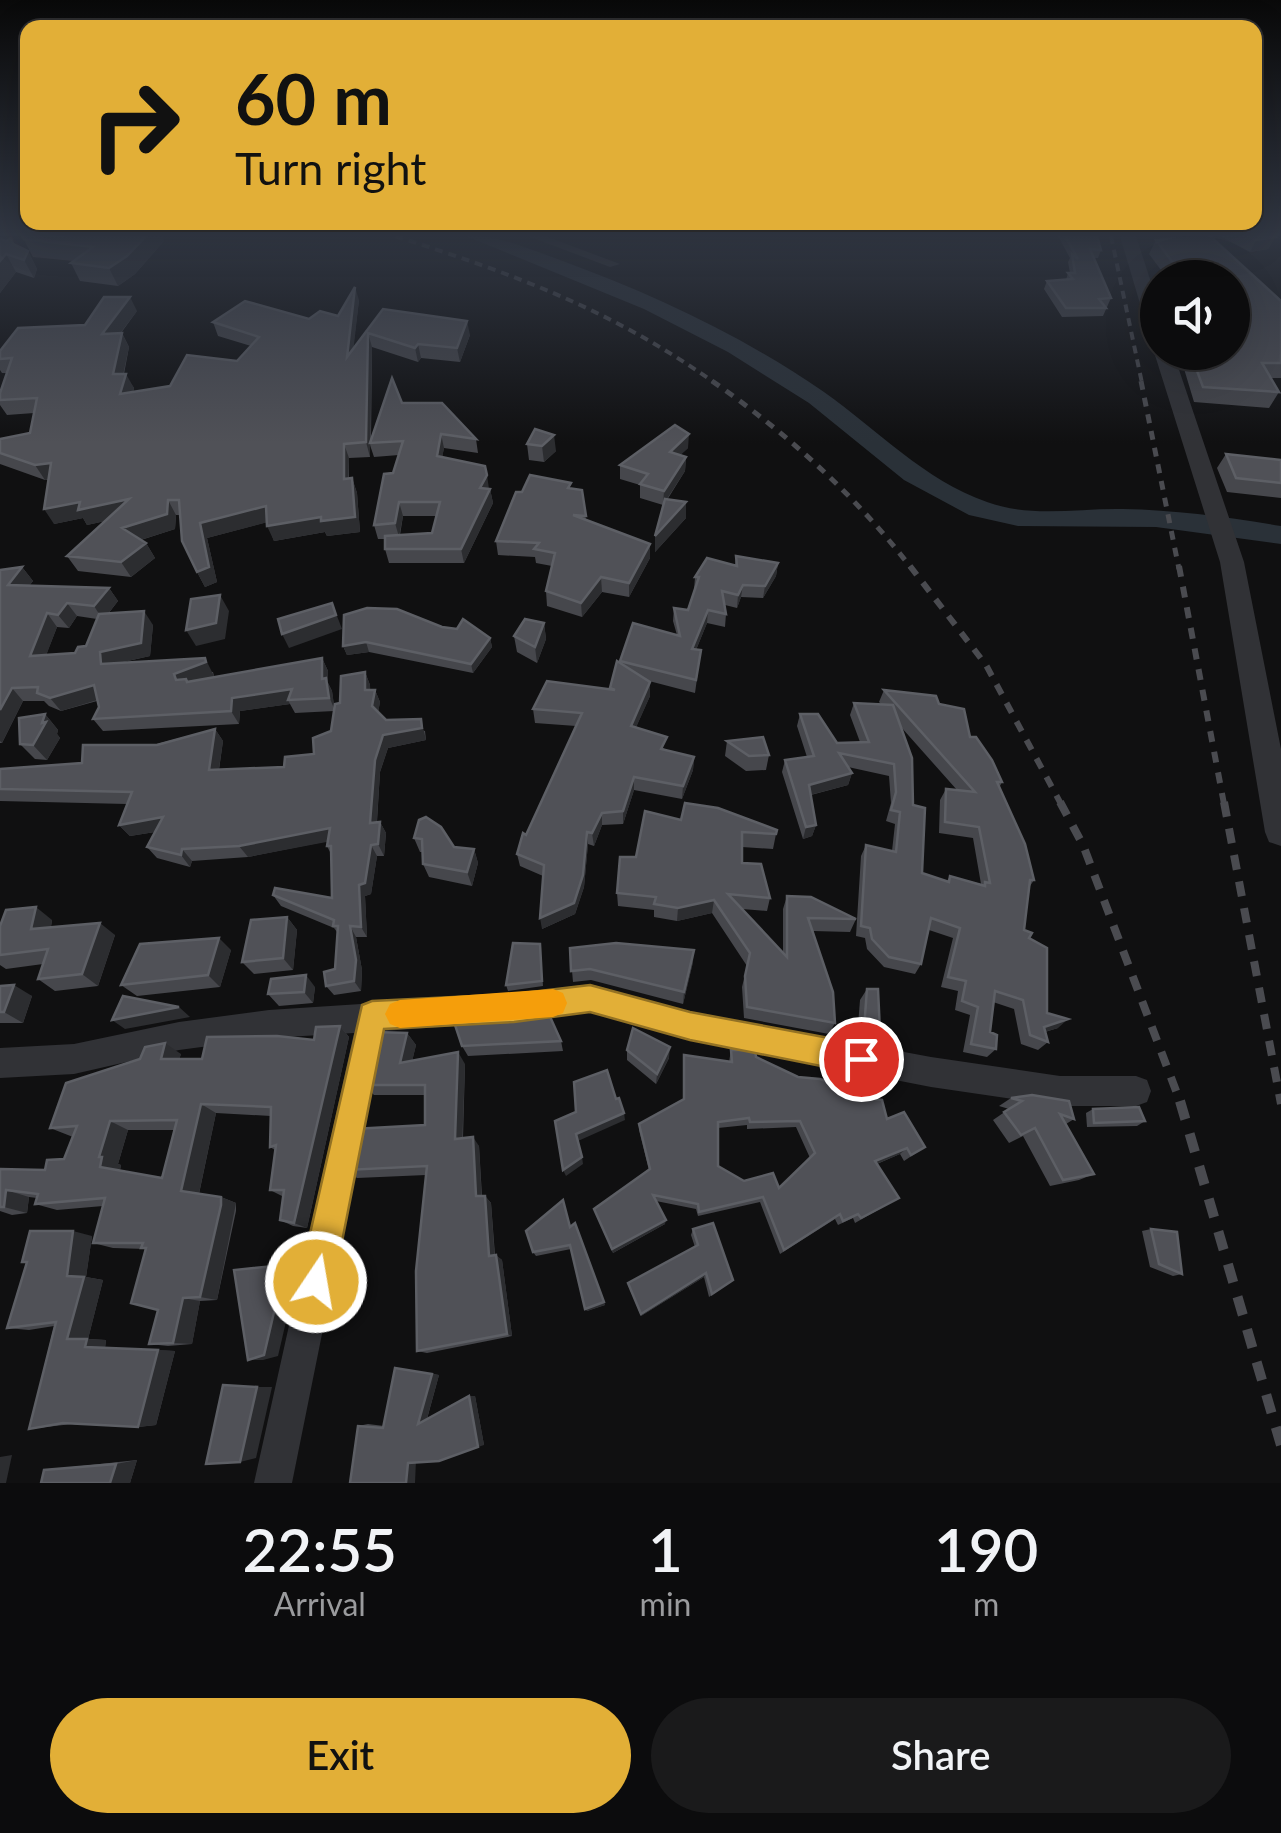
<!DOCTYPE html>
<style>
:root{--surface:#0c0c0d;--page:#1a1a1b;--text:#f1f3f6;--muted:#9a9b9d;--line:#2c2c2e;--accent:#e2af37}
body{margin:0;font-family:Lato,sans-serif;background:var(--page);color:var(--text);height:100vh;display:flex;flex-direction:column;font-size:38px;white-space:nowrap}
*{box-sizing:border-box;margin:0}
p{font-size:32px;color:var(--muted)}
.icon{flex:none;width:55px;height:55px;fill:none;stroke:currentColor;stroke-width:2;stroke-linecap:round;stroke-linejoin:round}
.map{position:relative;height:1483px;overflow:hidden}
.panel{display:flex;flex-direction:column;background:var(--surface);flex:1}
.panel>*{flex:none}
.hud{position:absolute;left:20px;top:20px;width:1242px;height:210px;border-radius:20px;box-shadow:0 10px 40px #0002,0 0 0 2px var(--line);background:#e2af37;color:#111;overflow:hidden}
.tools{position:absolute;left:1140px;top:260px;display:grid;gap:20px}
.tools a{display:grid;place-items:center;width:110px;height:110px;border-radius:50%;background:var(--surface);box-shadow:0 10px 40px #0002,0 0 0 2px var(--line);font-size:50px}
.pin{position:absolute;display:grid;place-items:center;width:85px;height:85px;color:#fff;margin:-42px;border:5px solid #fff;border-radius:50%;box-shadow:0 2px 10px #0007}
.me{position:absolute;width:110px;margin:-55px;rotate:12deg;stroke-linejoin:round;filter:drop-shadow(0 0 8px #0008)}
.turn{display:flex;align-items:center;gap:35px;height:210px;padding:0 50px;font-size:45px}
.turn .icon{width:130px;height:130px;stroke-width:2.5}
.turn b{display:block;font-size:70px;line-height:85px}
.eta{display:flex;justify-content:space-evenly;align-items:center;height:170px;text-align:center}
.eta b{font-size:60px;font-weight:600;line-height:70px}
.button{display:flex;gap:20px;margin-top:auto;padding:20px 50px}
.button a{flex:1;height:115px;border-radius:60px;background:var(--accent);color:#111;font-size:40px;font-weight:600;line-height:115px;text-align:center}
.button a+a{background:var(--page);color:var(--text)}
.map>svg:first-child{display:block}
</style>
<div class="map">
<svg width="1281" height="1483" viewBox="0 0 1281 1483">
<rect width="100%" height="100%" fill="#101011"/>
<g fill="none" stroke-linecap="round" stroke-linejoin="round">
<path fill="#2a3138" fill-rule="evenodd" d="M466 236C500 235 529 249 560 260 653 294 743 336 824 392 878 430 924 480 987 502 1030 518 1078 508 1123 509 1176 510 1229 517 1281 526V544L1156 527 1018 526 969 515 904 480 809 403 728 352 644 309Z"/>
<g fill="#313236" fill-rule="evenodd">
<path d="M528 236H545L620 264 610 267Z"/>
<path d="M590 984 690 1012 931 1057 1060 1076H1136L1147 1080 1151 1091 1147 1102 1136 1106H1060L931 1087 690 1040 590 1012 514 1022 383 1031 292 1483H254L354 1033 269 1038 179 1050 74 1074 0 1078V1048L74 1044 179 1022 269 1010 514 994Z"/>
</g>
<g fill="#313236" fill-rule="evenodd">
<path d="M1120 236H1136L1158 304V339L1149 334Z"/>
<path d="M1156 348 1158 352H1173L1244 562 1281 749V846L1269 842 1265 832 1220 562 1154 352Z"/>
</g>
<g stroke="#4a4b50" stroke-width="4" stroke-dasharray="8 6" stroke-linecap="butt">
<path d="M395 236C516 275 610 309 715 383"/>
<path d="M1111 236 1142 383"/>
</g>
<g stroke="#4a4b50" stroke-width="5" stroke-dasharray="9 8" stroke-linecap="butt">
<path d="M712 381C787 433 856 496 912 569"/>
<path d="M1141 381 1179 569"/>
</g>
<g stroke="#4a4b50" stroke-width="6" stroke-dasharray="11 10" stroke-linecap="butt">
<path d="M910 566 986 665 1061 804"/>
<path d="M1179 566 1224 804"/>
</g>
<g stroke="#4a4b50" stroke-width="8" stroke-dasharray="15 12" stroke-linecap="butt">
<path d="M1060 802 1083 845 1181 1104"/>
<path d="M1224 802 1281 1104"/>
</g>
<path stroke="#4a4b50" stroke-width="10" stroke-dasharray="19 15" stroke-linecap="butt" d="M1180 1101 1281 1445"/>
</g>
<g fill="#46474c" fill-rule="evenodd">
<path d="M22 236H162L164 241 135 274 118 286 80 281 71 263 73 261 33 257Z"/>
<path d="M1058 236H1097L1101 250 1098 258H1094L1111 298 1103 316 1062 317 1044 289 1047 281 1066 280 1068 273H1070L1068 262 1070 258Z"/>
<path d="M1220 236H1274L1275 237 1268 249 1250 252Z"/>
<path d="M0 238 28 251 37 269 34 278 16 272 0 293Z"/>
<path d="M1156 240 1276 298 1281 301V378H1270L1279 392 1269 408 1194 402 1179 352H1232V278H1167L1149 254Z"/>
<path d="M359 300 353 348 383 309 470 335 460 362 421 358 418 362 372 347 371 441 402 403 476 439 478 453 444 448 442 457 490 489 493 503 464 563H389L385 549V539H378L374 525 399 455 374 457 370 445V457L349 458V478H352L357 493 360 532 327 536 325 532 274 541 267 522 207 538 217 582 205 587 197 572 180 515H176L175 529 141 540 146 543 155 558 131 577 78 571 67 556 105 521 87 525 83 518 54 524 48 480H45L0 464V439L30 433 34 413 7 415 0 405V393L7 373H2L0 370V351L137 311 121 333H122L129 347 124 374 134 388 133 392 170 386 237 361 251 346 218 336 213 322 309 319 338 316ZM403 516H437L432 533 400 535Z"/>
<path d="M535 429 556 451 544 462 529 460 527 444Z"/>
<path d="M688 448 680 455 686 457 685 471 667 500 686 502V518L655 552V536L663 505 640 498V485L620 479V465Z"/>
<path d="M1226 454 1281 460V498L1227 492 1217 468Z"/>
<path d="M572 488 582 490 586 520 650 544V558L629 597 602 592 582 617 547 606 546 591 552 566 536 563 535 557 498 555 496 541 522 492Z"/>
<path d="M736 556 778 563 776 576 763 598 741 597 737 608 725 605 726 614 725 627 707 623 696 650H701L695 693 649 681 650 696 636 727 666 750 694 757 693 770 682 799 634 790 623 824 602 825 594 846 588 844 584 887 575 914 542 929 543 876 520 866 517 854 576 726 535 723 533 709 610 690 620 661 677 635 673 621 674 608 688 610 694 590 695 577 735 565Z"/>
<path d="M22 567 33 581 29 586 109 588 118 601 108 614 153 625 150 656 119 663 213 672 214 676 203 679 322 658 328 671V683L332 691 334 706 340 703 365 672 370 685V690H375L380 702 378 712 386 720 425 731 426 740 388 748 380 772 377 822H380L386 833 384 856H377L371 894 365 896 367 937H356L362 970 361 991 334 995 326 986 335 969 337 932 334 928 281 906 273 895 332 898 331 854 327 846 328 841 248 857 192 861 190 867 157 858 147 847 155 832 130 836 119 825 127 804 0 801V769L82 763 215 729 223 741 219 770 284 767 314 754 331 731 334 711 295 713 290 704 240 711 239 724 103 731 93 719 99 707 97 701 61 711 49 706 44 701H23L2 743H0V570ZM77 616 97 619 86 646 75 653 46 655 57 627 69 628Z"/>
<path d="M544 623 546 639 537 663 517 652 514 636Z"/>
<path d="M442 627 490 638 492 647 473 673 369 652 347 655 343 646Z"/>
<path d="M884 690 939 704 970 737 1002 782 999 788 1034 880 1030 886 1024 930 1029 938 1047 1013 1058 1028 1045 1032 1048 1042 1038 1050 1021 1044 1014 1009 993 1002 990 1032 996 1049 987 1057 963 1052 970 1015 955 1010 958 991 941 987 953 938 929 930 921 964 915 974 884 967 867 949 865 938 856 936 861 856 866 845 892 851 895 824 886 821 891 803 889 776 848 767 852 773 848 785 811 795 816 825 812 836 803 839 782 772 785 760 807 757 797 726 800 714 837 743 860 742 850 715 854 703 881 704 879 702ZM901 727 957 790 946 789 940 800 939 833 973 838 981 884 950 876 947 881 922 873Z"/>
<path d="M45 714 58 730 57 734 60 738 47 760 35 759 20 744Z"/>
<path d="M727 741 769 755 766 770 746 771 725 756Z"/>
<path d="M419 820 454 847 474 849 478 863 472 886 429 877 423 864 422 852H420L414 838Z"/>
<path d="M681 820 776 834 773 849 742 847V863L770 898 767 911 742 909 783 952V909L787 896 856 919 850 932 813 931 835 1023 829 1034 744 1018 742 987 747 966 712 913 677 921 654 917V910L618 906 617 893 636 857Z"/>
<path d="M287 917 297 930 293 970 254 974 242 962Z"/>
<path d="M52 920 51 927 115 935 98 986 55 991 38 979 43 964 6 969 0 965V926Z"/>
<path d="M540 944 543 986 508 991 506 985Z"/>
<path d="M570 948 693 962 683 1004 591 980 573 982Z"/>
<path d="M231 950 220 987 137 996 121 985Z"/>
<path d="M0 986 32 996 23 1023H0Z"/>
<path d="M315 987 313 1003 279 1006 268 994Z"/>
<path d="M867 989 880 1032 872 1042 857 1039 860 1000Z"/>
<path d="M340 1026 349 1037 307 1228 293 1226 280 1220 284 1197 270 1190 275 1150 270 1147 271 1116 216 1113 199 1194 221 1197 236 1203V1211L217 1300 200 1301 192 1344 168 1346 149 1344 158 1310 146 1249 113 1248 93 1243 103 1206 57 1210 35 1204 37 1198 29 1197 27 1213 12 1215 0 1211V1169L45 1170 64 1159 73 1137 50 1128 181 1054 179 1059H202L314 1040ZM128 1130H174L162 1178 120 1170 121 1165 118 1164Z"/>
<path d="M407 1033 416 1045 412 1061 465 1064 463 1138 479 1146 482 1196H485L491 1203 495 1255 502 1260 512 1336 427 1353 417 1351 426 1175 357 1178 346 1170 425 1125V1095H374L364 1085Z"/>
<path d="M561 1041 563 1051 468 1056 462 1046Z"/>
<path d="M627 1050 669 1058 656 1084 627 1060Z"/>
<path d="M731 1050 756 1057 798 1077 864 1098 887 1119 925 1147 904 1161 900 1154 877 1164 899 1198 855 1223 853 1218 838 1225 835 1219 780 1254 760 1202 698 1216 696 1209 656 1201 665 1224 613 1253 596 1214 649 1170 639 1130V1124L683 1100 684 1055 729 1062ZM747 1125V1129L796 1127 810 1158 779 1188 744 1181 718 1166V1128Z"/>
<path d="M1011 1098 1074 1119 1066 1124 1094 1174 1079 1180 1050 1186 1023 1136 1009 1143 993 1120 1009 1109 999 1106Z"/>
<path d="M1093 1109 1145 1121 1137 1126 1087 1127 1086 1113Z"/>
<path d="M563 1200 570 1226 605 1305 587 1311 571 1249 536 1256 533 1252Z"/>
<path d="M693 1229 733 1280 709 1297 704 1277 641 1316 628 1283 695 1247 691 1235Z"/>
<path d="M1151 1229 1182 1274 1173 1276 1150 1267 1142 1231Z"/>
<path d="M92 1236 86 1277 103 1280 88 1339 106 1340 105 1348 175 1351 156 1425 138 1427 72 1424 29 1429 54 1326 29 1330 7 1328Z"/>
<path d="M395 1368 439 1375 427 1419 469 1396H475L484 1445 358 1426 368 1424 384 1426Z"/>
<path d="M137 1460 130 1483H41L44 1470Z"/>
</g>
<g fill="#2c2d30">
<path d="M146 236H162L164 241 135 274 118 286 109 268Z"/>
<path d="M1275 237 1268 249 1250 252 1256 240Z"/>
<path d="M28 251 37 269 34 278 24 260Z"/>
<path d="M6 254 16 272 0 293V261Z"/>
<path d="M355 287 359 300 351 371 347 357Z"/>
<path d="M130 297 137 311 109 348 102 334Z"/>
<path d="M467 321 470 335 460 362 457 348Z"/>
<path d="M122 333 129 347 120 389 113 374Z"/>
<path d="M368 333 372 347 370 457 366 442Z"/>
<path d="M418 344 421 358 418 362 415 348Z"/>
<path d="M126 374 134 388 128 408 120 394Z"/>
<path d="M441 434 444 448 440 470 437 456Z"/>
<path d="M689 434 688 448 669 466 670 452Z"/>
<path d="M554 435 556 451 544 462 542 446Z"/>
<path d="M344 444 349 458 348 494 344 479Z"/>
<path d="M686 457 685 471 663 505 664 491Z"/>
<path d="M51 463 60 477 45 480 35 465Z"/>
<path d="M487 475 489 489 480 488Z"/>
<path d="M352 478 357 493 360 532 327 536 325 532 274 541 267 526Z"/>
<path d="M490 489 493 503 464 563 461 549Z"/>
<path d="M129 499 138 514 87 525 83 518 54 524 44 509 80 502Z"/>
<path d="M168 500 176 515 175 529 131 543 122 528Z"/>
<path d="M399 502 403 516 399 537 395 523Z"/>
<path d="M686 502V518L655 552V536Z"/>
<path d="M266 506 272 521 207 538 217 582 205 587 197 572 200 523Z"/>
<path d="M146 543 155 558 131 577 121 562Z"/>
<path d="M650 544V558L629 597V583Z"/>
<path d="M778 563 776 576 763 598 765 586Z"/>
<path d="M22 567 33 581 19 599 8 585Z"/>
<path d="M601 577 602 592 582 617 581 603Z"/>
<path d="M743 585 741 597 737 608 738 595Z"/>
<path d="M109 588 118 601 103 620 94 606Z"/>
<path d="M220 595 229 611 225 639 196 646 186 630Z"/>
<path d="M67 603 77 616 69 628 58 615Z"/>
<path d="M332 603 342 629 289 648 282 634Z"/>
<path d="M708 610 707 623 691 662 692 649Z"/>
<path d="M144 611 153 625 150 656 109 665 101 664 100 652Z"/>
<path d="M47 613 57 627 41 669 30 656Z"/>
<path d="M544 623 546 639 537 663 535 647Z"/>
<path d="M490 638 492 647 473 673 471 664Z"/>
<path d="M366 642 369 652 347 655 343 646Z"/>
<path d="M205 658 214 676 189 684 176 680 174 674Z"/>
<path d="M322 658 328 671V683L332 691 335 711 322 679Z"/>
<path d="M365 672 370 685 371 703 365 690Z"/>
<path d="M650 682V696L631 739V726Z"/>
<path d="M94 685 104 698 61 711 50 698Z"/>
<path d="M12 688 23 701 2 743 0 741V710Z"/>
<path d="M292 689 288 700 290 704 240 711 239 724 231 711 232 698Z"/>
<path d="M375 690 380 702 377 719 372 706Z"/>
<path d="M45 714 58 730 57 734 60 738 47 760 33 745Z"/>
<path d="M421 719 426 740 388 748 380 772 376 834 370 823 375 760 383 735Z"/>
<path d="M215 729 223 741 217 782 209 770Z"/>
<path d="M694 757 693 770 682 799 683 786Z"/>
<path d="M852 773 848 785 806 796 809 785Z"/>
<path d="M634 777V790L623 824V811Z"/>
<path d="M602 813V825L594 846 592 833Z"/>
<path d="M163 817 173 829 130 836 119 825Z"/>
<path d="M380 822 386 833 384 856 378 844Z"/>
<path d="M816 825 812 836 803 839 806 827Z"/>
<path d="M330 828 337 840 248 857 239 846Z"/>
<path d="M587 832 588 844 584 887 575 914 542 929 540 918Z"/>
<path d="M371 845 377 856 371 894 365 896 367 937 361 927 359 885Z"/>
<path d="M182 849 192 861 190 867 181 855Z"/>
<path d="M474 849 478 863 472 886 467 872Z"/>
<path d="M714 900 712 913 677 921 678 908Z"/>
<path d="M36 907 52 920 48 942 31 929Z"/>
<path d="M287 917 297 930 293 970 283 958Z"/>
<path d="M100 923 115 935 98 986 82 974Z"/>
<path d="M350 926 356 937 362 970 361 991 354 981Z"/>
<path d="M219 938 231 950 220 987 208 975Z"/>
<path d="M694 950 693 962 683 1004 684 992Z"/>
<path d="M306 975 315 987 313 1003 304 992Z"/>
<path d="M14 985 32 996 23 1023 4 1012Z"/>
<path d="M179 1007 190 1017 125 1029 112 1020Z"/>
<path d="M1068 1019 1058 1028 1034 1035 1044 1027Z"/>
<path d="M340 1026 349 1037 307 1228 294 1223Z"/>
<path d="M407 1033 416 1045 409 1074 400 1063Z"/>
<path d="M165 1043 181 1054 176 1070 161 1059Z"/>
<path d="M670 1047 669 1058 656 1084 657 1074Z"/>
<path d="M458 1052 465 1064 462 1148 455 1139Z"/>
<path d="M201 1104 216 1113 198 1198 181 1191Z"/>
<path d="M624 1113 625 1120 578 1141 576 1134Z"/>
<path d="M110 1121 128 1130 118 1164 121 1165 119 1175 100 1167 99 1157Z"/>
<path d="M473 1137 479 1146 482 1204 476 1196Z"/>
<path d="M907 1148 900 1154 869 1167 875 1161Z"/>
<path d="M582 1157 583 1164 566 1176 563 1170Z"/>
<path d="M6 1190 29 1197 27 1213 4 1207Z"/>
<path d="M485 1196 491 1203 495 1261 489 1256Z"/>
<path d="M221 1197 236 1203 217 1300 200 1297Z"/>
<path d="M666 1220 665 1224 613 1253 612 1249Z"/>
<path d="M575 1223 605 1305 587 1311 585 1309Z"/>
<path d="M73 1231 92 1236 86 1277 103 1280 88 1339 106 1340 105 1348 85 1347 67 1339V1276Z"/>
<path d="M496 1255 502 1260 512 1336 507 1334Z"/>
<path d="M285 1265 298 1270 278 1356 263 1360H248Z"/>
<path d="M706 1273 704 1277 641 1316V1314Z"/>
<path d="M183 1298 200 1301 192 1344 173 1343Z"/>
<path d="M158 1350 175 1351 156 1425 138 1427Z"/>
<path d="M432 1374 439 1375 426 1422 418 1424Z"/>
<path d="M257 1387H272L256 1458 240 1462Z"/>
<path d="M469 1396H475L484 1445 478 1447Z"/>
<path d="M12 1455 6 1483H0V1457Z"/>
<path d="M137 1460 130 1483H110L116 1464Z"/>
<path d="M416 1460 415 1483H406L408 1463Z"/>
</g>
<g fill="#505157" stroke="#5d5f65" stroke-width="2.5" fill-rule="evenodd">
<path d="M22 236H146L127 256 109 268 71 263 93 247 24 239Z"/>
<path d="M1065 236H1097L1101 250 1090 249 1111 298 1099 299 1106 308H1066L1047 281 1073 279 1068 273H1075L1072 254 1078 259Z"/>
<path d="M1210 236 1281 301V363H1262L1279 392 1203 387 1190 352H1232V278H1184L1156 240Z"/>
<path d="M1249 236H1274L1275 237 1256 240Z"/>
<path d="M0 238 6 241 11 238 13 244 28 251 24 260 6 254 0 261Z"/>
<path d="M355 287 347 357 383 309 467 321 457 348 418 344 415 348 368 333 366 442 344 444V479L352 478 355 517 321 521V517L267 526 266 506 200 523 209 567 197 572 182 541 179 500H168L167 514 122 528 146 543 121 562 67 556 129 499 78 510 80 502 44 509 51 463 35 465 0 453V439L30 433 37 398 0 400V393L12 358 0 359V351L18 328 85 325 104 297H130L102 334 122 333 113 374H126L120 394 170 386 187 355 237 361 259 337 213 322 245 301 309 319 320 311 338 316Z"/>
<path d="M392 378 402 403H442L476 439 441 434 437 456 485 466 487 475 480 488 490 489 461 549H385V536L432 533 440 502H399L395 523 374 525 384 474 393 473 403 441 370 443Z"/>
<path d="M675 425 689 434 670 452 686 457 664 491 640 484 648 474 620 465Z"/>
<path d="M535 429 554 435 542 446 527 444Z"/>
<path d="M1226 454 1281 460V483L1236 478Z"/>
<path d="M530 475 571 483 568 488 582 490 586 516 573 515 650 544 629 583 601 577 581 603 546 591 555 553 534 549 539 543 496 541 516 492H522Z"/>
<path d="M665 499 686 502 655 536Z"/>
<path d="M736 556 778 563 765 586 743 585 738 595 722 591 726 614 708 610 692 649 701 650 696 680 620 661 633 623 680 636 674 608 688 610 699 577H695L707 558 737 566Z"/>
<path d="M22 567 8 585 109 588 94 606 67 603 58 615 47 613 30 656 75 653 78 647 86 646 99 614 144 611 141 643 100 652 101 664 205 658 206 662 174 674 176 680 186 679 187 682 322 658V679L326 678 329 698 288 700 292 689 232 698 231 711 93 719 99 707 94 685 50 698 37 693 38 687 12 688 0 710V570Z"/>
<path d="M220 595 216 623 186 630 191 599Z"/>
<path d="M332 603 336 615 282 634 278 619Z"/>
<path d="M367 608 397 609 442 627 457 629 463 619 490 638 471 664 366 642 343 646 344 615Z"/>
<path d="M525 619 544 623 535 647 514 636Z"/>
<path d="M617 661 650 682 631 726 667 737 661 749 694 757 683 786 634 777 623 811 602 813 592 833 587 832 583 875 574 903 540 918 544 865 517 854 523 833 526 835 582 713 533 709 547 681 615 690 610 688Z"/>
<path d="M365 672V690H375L372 706 386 720 421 719 422 728 383 735 375 760 370 823 380 822 378 844 371 845 365 883 359 885 361 927 350 926 356 960 354 981 326 986 324 972 335 969 338 926H333L334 920 273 895 275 888 332 898 331 846H327L330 828 239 846 182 849 181 855 147 847 163 817 119 825 132 792 0 789V769L82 763 83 745H157L215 729 209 770 284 767 285 757 314 754 313 738 331 731 335 704 340 703 341 676Z"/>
<path d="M884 690 936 696 939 704 964 709 970 737H976L992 760 1002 782H997L1025 844 1034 880H1030L1024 930 1032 933 1029 938 1047 948V1013L1068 1019 1044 1027 1048 1042 1030 1035 1023 1000 995 991 990 1032 997 1035 996 1049 971 1044 978 1007 962 1001 966 981 948 977 960 928 931 918 921 964 889 957 872 939 870 928 861 926 866 845 896 852 900 812 891 810 896 792 894 764 839 753 852 773 809 785 816 825 806 827 785 760 814 756 800 714H818L837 743 869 742 854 703 893 705 912 758 913 805 925 808 922 873 949 882 950 876 985 886V882L990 883 979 827 945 822 946 789 975 792Z"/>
<path d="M45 714 42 723 46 722 33 745 20 744 19 718Z"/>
<path d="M763 737 769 755 749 756 727 741Z"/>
<path d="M685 803 718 808 777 830 776 834 742 832V863L761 864 770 898 728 894 787 957V896L811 897 856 919 808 918 833 992 835 1023 747 1007 745 976 750 953 714 900 678 908 654 904 656 897 617 893 620 857H636L645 811 681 820Z"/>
<path d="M426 817 441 827 454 847 474 849 467 872 423 864 422 839 414 838 419 820Z"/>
<path d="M36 907 31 929 100 923 82 974 38 979 48 949 0 955V926L6 910Z"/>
<path d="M287 917 283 958 242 962 251 920Z"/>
<path d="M219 938 208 975 121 985 140 944Z"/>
<path d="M513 943 540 944 542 981 506 985Z"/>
<path d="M616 943 694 950 684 992 590 969 571 971 570 948Z"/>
<path d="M306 975 304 992 268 994 271 979Z"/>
<path d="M14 985 4 1012H0V986Z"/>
<path d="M867 989H878L880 1032 864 1029Z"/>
<path d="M123 996 179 1007 112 1020Z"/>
<path d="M547 1010 561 1041 462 1046 454 1022 499 1020V1016Z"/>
<path d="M340 1026 294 1223 280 1220 284 1190H270L276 1145 270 1147 271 1107 201 1104 181 1191 221 1197V1205L200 1297 183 1298 173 1343 149 1344 158 1310 131 1303 146 1248H141L143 1243H93L105 1198 35 1204 38 1194 6 1190 4 1207H0V1169L45 1170 47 1160 64 1159 77 1126 50 1128 66 1083 140 1059 145 1047 165 1043 161 1059H202L207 1037 277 1036 314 1040 316 1027ZM177 1120 162 1178 100 1167 102 1157H99L110 1121Z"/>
<path d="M633 1028 670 1047 657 1074 627 1050Z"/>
<path d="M375 1032 407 1033 400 1063 458 1052 455 1139 473 1137 476 1196H485L489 1256 496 1255 507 1334 417 1351 416 1271 427 1166 346 1170 354 1129 425 1125V1085H364Z"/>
<path d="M731 1050H755L756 1057 798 1077 820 1079 840 1086V1090L863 1093 864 1098 882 1100 887 1119 904 1112 925 1147 911 1155 907 1148 875 1161 899 1198 861 1218 858 1214 843 1221 840 1214 784 1250 763 1197 699 1212 698 1204 653 1195 666 1220 612 1249 594 1209 650 1169 639 1124 684 1099V1055L732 1062ZM749 1118 750 1122 800 1121 815 1153 779 1188 773 1173 744 1181 718 1166V1122Z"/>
<path d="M607 1070 616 1099 619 1098 624 1113 576 1134 582 1157 563 1170 555 1121 576 1112 574 1082Z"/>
<path d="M1032 1095 1069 1101 1074 1119 1060 1114 1094 1174 1063 1180 1035 1128 1021 1135 1004 1112 1022 1101 1011 1098Z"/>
<path d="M1139 1107 1145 1121 1094 1123 1093 1109Z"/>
<path d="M563 1200 570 1227 575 1223 604 1302 585 1309 570 1245 533 1252 526 1231Z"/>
<path d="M713 1223 733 1280 712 1294 706 1273 641 1314 628 1283 698 1245 693 1229Z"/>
<path d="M1151 1229 1177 1232 1182 1274 1159 1264Z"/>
<path d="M30 1231H73L67 1276 84 1277 67 1339H87L85 1347 158 1350 138 1427 63 1423 29 1429 56 1322 7 1328 27 1262H22Z"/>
<path d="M285 1265 264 1355 248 1360 234 1270Z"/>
<path d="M395 1368 432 1374 418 1424 469 1396 478 1447 439 1461 408 1463 406 1483H350L358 1426 383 1428Z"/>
<path d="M223 1385 257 1387 240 1462 206 1464Z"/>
<path d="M116 1464 110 1483H41L44 1470Z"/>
</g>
<linearGradient id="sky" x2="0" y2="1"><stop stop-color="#090909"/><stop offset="0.53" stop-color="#313743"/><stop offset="1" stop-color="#313743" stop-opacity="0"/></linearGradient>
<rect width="1281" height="443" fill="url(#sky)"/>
<path fill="#e2af37" stroke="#937224" stroke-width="2.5" d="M590 985 690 1012 861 1044 871 1049 876 1059 871 1070 861 1074 690 1040 590 1012 514 1022 384 1029 334 1282 328 1294 316 1300 304 1294 299 1282 362 1005 372 1001 514 994Z"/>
<path fill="#f59e0b" d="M553 989 563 993 567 1003 563 1013 553 1017 400 1028 390 1024 385 1014 390 1004 400 1000Z"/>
</svg>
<div class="tools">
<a><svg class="icon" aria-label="sound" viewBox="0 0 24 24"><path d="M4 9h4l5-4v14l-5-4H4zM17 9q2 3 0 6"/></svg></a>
</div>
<div class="pin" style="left:861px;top:1059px;background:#d93025"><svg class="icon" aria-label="arrive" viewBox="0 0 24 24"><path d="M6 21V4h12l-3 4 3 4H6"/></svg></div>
<svg class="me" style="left:316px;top:1282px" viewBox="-20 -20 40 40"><circle r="17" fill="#e2af37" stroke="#fff" stroke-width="3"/><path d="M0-11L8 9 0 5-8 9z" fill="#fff"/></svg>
<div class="hud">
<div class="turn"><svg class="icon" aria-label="right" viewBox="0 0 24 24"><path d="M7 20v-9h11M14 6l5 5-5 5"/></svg><div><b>60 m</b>Turn right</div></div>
</div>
</div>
<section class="panel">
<div class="eta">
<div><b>22:55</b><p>Arrival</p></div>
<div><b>1</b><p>min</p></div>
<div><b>190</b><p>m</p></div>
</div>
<div class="button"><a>Exit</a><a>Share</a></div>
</section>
